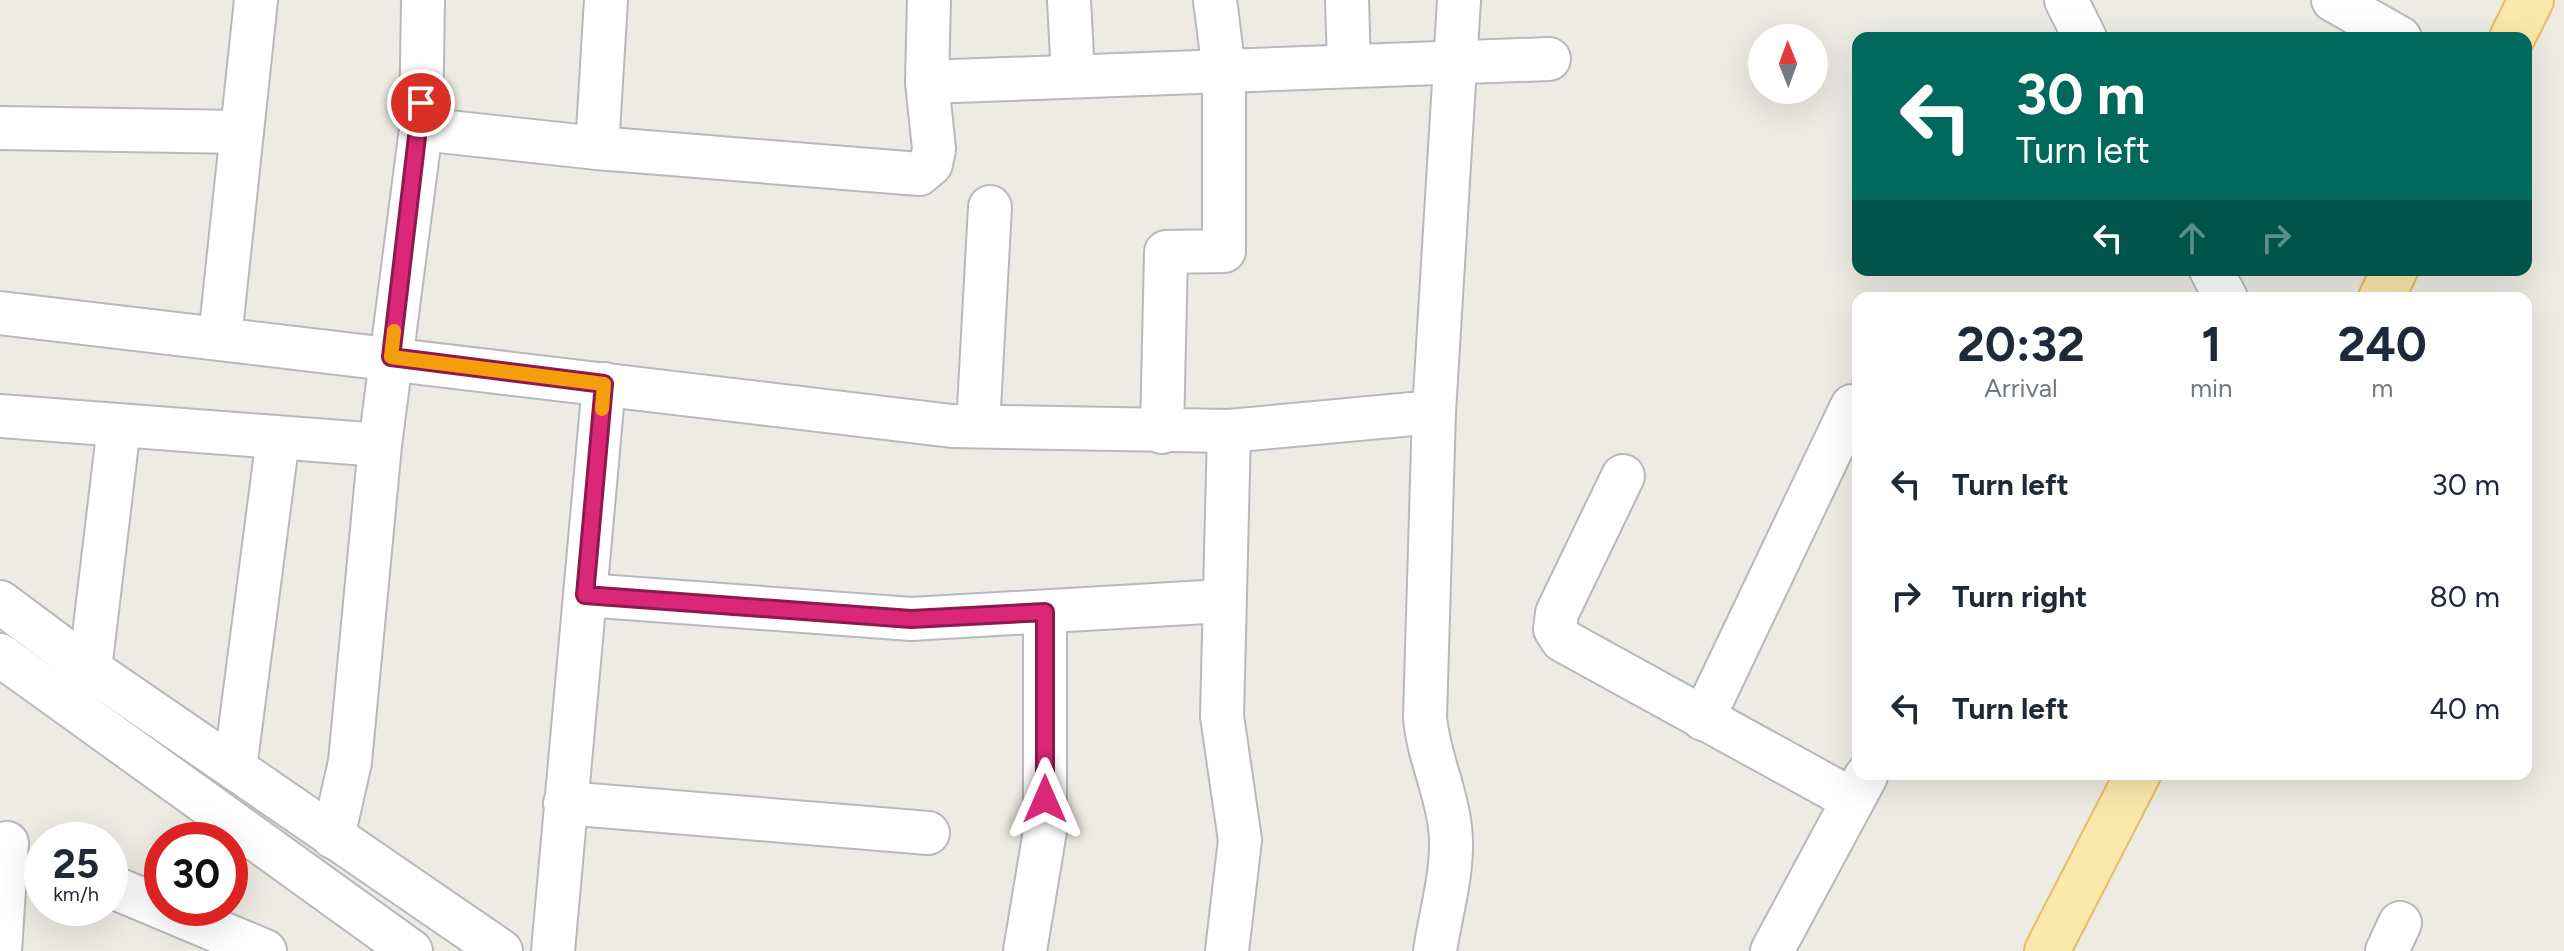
<!DOCTYPE html>
<style>
:root{--surface:#fff;--page:#f2f2f3;--text:#1f2937;--muted:#747a83}
body{margin:0;font-family:Figtree,sans-serif;background:var(--page);color:var(--text);height:100vh;display:flex;flex-direction:column;font-size:30px;white-space:nowrap}
*{box-sizing:border-box;margin:0}
p{font-size:26px;color:var(--muted)}
.icon{flex:none;width:44px;height:44px;fill:none;stroke:currentColor;stroke-width:2;stroke-linecap:round;stroke-linejoin:round}
.map{position:relative;flex:1;overflow:hidden}
.panel{position:absolute;left:1852px;top:292px;width:680px;height:488px;display:flex;flex-direction:column;background:var(--surface);border-radius:16px;box-shadow:0 8px 32px #0002}
.panel>*{flex:none}
.banner{position:absolute;left:1852px;top:32px;width:680px;height:244px;border-radius:16px;box-shadow:0 8px 32px #0002;background:#00695c;color:#fff;overflow:hidden}
.needle{width:52px;rotate:359deg}
.controls{position:absolute;left:1748px;top:24px;display:grid;gap:16px}
.controls a{display:grid;place-items:center;width:80px;height:80px;border-radius:50%;background:var(--surface);box-shadow:0 8px 32px #0002;font-size:40px}
.speed{position:absolute;left:24px;top:822px;display:flex;gap:16px;font-size:40px;font-weight:700;text-align:center}
.speed>*{display:grid;place-content:center;width:104px;height:104px;border-radius:50%;background:var(--surface);box-shadow:0 8px 32px #0002;line-height:1}
.speed small{font-size:20px;font-weight:400}
.speed .limit{border:12px solid #d22;background:#fff;color:#111}
.pin{position:absolute;display:grid;place-items:center;width:68px;height:68px;color:#fff;margin:-34px;border:4px solid #fff;border-radius:50%;box-shadow:0 2px 8px #0007}
.me{position:absolute;width:88px;margin:-44px;rotate:0deg;stroke-linejoin:round;filter:drop-shadow(0 0 6px #0008)}
.turn{display:flex;align-items:center;gap:28px;height:168px;padding:0 32px;font-size:36px}
.turn .icon{width:104px;height:104px;stroke-width:2.5}
.turn b{display:block;font-size:56px;line-height:68px}
.lanes{display:flex;align-items:center;height:76px;padding:0 32px;background:#0003;justify-content:center;gap:40px;direction:ltr}
.lanes .off{opacity:.35}
.eta{display:flex;justify-content:space-evenly;align-items:center;height:136px;text-align:center}
.eta b{font-size:48px;font-weight:700;line-height:56px}
ul{padding:0;list-style:none}
li{display:flex;align-items:center;gap:24px;height:112px;padding:0 32px}
li div{flex:1}
li b{display:block;font-size:30px}
li em{font-style:normal}
.map>svg:first-child{display:block}
</style>
<div class="map">
<svg width="2564" height="951" viewBox="0 0 2564 951">
<rect width="100%" height="100%" fill="#edebe3"/>
<g fill="none" stroke-linecap="round" stroke-linejoin="round">
<g stroke="#b6b9bd" stroke-width="46">
<g id="minor">
<path d="M1069 0 1073 76"/>
<path d="M1347 0 1349 66"/>
<path d="M2066 0 2085 38"/>
<path d="M2333 0 2400 38"/>
<path d="M927 82 1549 59"/>
<path d="M0 128 242 132"/>
<path d="M421 129 597 148 919 174 931 164 934 149 927 82 929 0"/>
<path d="M597 148 606 0"/>
<path d="M2211 270 2226 298"/>
<path d="M0 313 952 426 1229 431 1434 412"/>
<path d="M220 338 256 0"/>
<path d="M0 416 380 445"/>
<path d="M978 426 990 207"/>
<path d="M1162 432 1166 252 1224 251V71L1215 0"/>
<path d="M1623 476 1557 613 1555 629 1562 640 1853 800"/>
<path d="M585 595 911 619 1223 601"/>
<path d="M0 602 90 669 501 951"/>
<path d="M0 655 411 951"/>
<path d="M90 669 119 426"/>
<path d="M1703 719 1852 406"/>
<path d="M235 768 278 438"/>
<path d="M565 803 928 833"/>
<path d="M333 837 350 762 380 445 421 129 423 0"/>
<path d="M110 886 265 951"/>
<path d="M0 951 7 843"/>
<path d="M553 951 604 384"/>
<path d="M1025 951 1045 831V612"/>
<path d="M1227 951 1240 840 1222 716 1229 431"/>
<path d="M1435 951C1441 911 1455 867 1450 827 1446 790 1428 755 1425 717L1434 412 1459 0"/>
<path d="M1772 951 1866 776"/>
<path d="M2387 951 2400 923"/>
</g>
</g>
<g stroke="#eabb60" stroke-width="48">
<g id="major">
<path d="M2512 38 2531 0"/>
<path d="M2381 298 2395 270"/>
<path d="M2047 951 2138 774"/>
</g>
</g>
<use href="#minor" stroke="#fff" stroke-width="42"/>
<use href="#major" stroke="#fbe9ab" stroke-width="44"/>
</g>
<g fill="none" stroke-linecap="round" stroke-linejoin="round">
<g stroke="#8e194d" stroke-width="20">
<path id="route" d="M421 103 391 357 604 384 585 595 911 619 1045 612V799"/>
</g>
<use href="#route" stroke="#db2777" stroke-width="14"/>
<path stroke="#f59e0b" stroke-width="14" d="M394 331 391 357 604 384 602 409"/>
</g>
</svg>
<div class="controls">
<a><svg class="needle" viewBox="-14 -14 28 28"><path d="M0-13l5 13h-10z" fill="#e53935"/><path d="M0 13l5-13h-10z" fill="#747a83"/></svg></a>
</div>
<div class="speed"><div>25<small>km/h</small></div><div class="limit">30</div></div>
<div class="pin" style="left:421px;top:103px;background:#d93025"><svg class="icon" aria-label="arrive" viewBox="0 0 24 24"><path d="M6 21V4h12l-3 4 3 4H6"/></svg></div>
<svg class="me" style="left:1045px;top:799px" viewBox="-20 -20 40 40"><path d="M0-17L14 15 0 8-14 15z" fill="#db2777" stroke="#fff" stroke-width="4"/></svg>
<div class="banner">
<div class="turn"><svg class="icon" aria-label="left" viewBox="0 0 24 24"><path d="M17 20v-9H6M10 6l-5 5 5 5"/></svg><div><b>30 m</b>Turn left</div></div>
<div class="lanes"><svg class="icon" aria-label="left" viewBox="0 0 24 24"><path d="M17 20v-9H6M10 6l-5 5 5 5"/></svg><svg class="icon off" aria-label="ahead" viewBox="0 0 24 24"><path d="M12 20V5M6 11l6-6 6 6"/></svg><svg class="icon off" aria-label="right" viewBox="0 0 24 24"><path d="M7 20v-9h11M14 6l5 5-5 5"/></svg></div>
</div>
<section class="panel">
<div class="eta">
<div><b>20:32</b><p>Arrival</p></div>
<div><b>1</b><p>min</p></div>
<div><b>240</b><p>m</p></div>
</div>
<ul>
<li><svg class="icon" aria-label="left" viewBox="0 0 24 24"><path d="M17 20v-9H6M10 6l-5 5 5 5"/></svg><div><b>Turn left</b></div><em>30 m</em></li>
<li><svg class="icon" aria-label="right" viewBox="0 0 24 24"><path d="M7 20v-9h11M14 6l5 5-5 5"/></svg><div><b>Turn right</b></div><em>80 m</em></li>
<li><svg class="icon" aria-label="left" viewBox="0 0 24 24"><path d="M17 20v-9H6M10 6l-5 5 5 5"/></svg><div><b>Turn left</b></div><em>40 m</em></li>
</ul>
</section>
</div>
